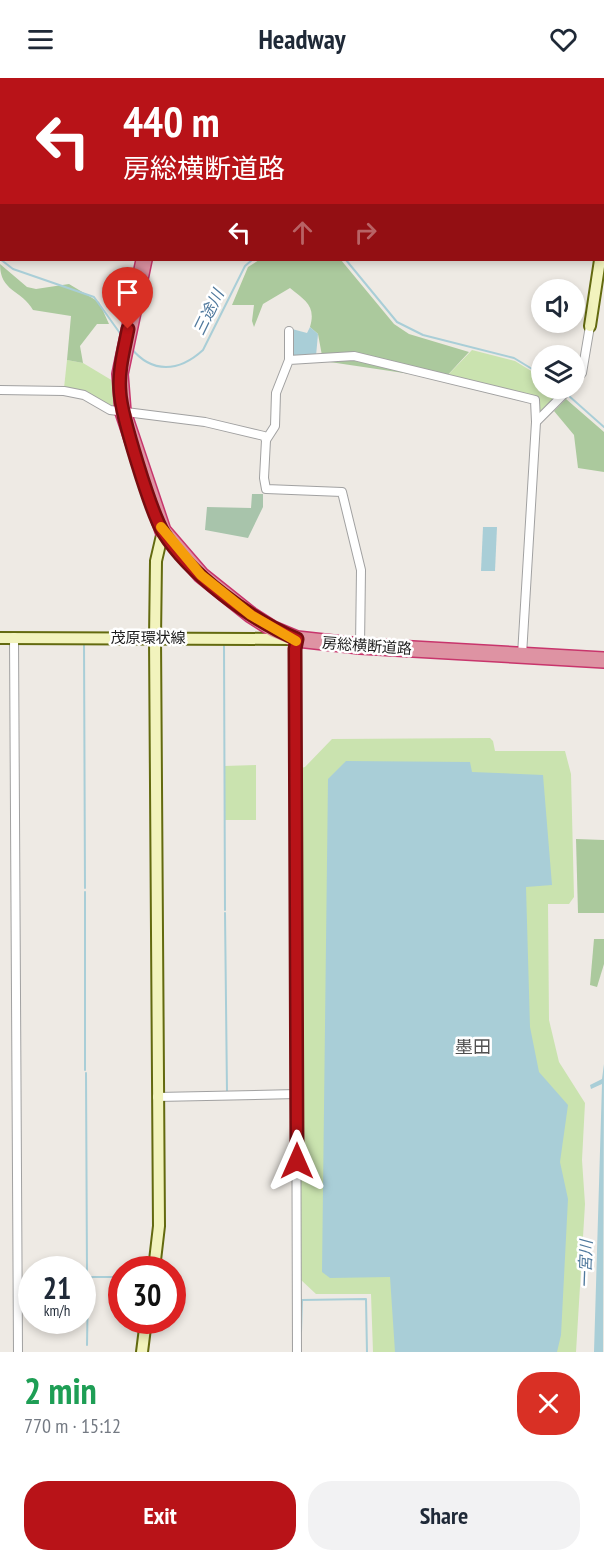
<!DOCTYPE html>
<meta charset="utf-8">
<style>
:root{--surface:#fff;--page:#f2f2f3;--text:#1f2937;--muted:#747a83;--accent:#b81318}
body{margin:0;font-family:"PT Sans Narrow","Noto Sans JP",sans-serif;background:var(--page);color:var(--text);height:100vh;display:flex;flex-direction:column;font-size:22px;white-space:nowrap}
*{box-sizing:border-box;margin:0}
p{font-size:20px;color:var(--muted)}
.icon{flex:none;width:33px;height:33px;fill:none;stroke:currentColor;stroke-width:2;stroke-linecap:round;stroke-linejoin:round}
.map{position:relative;height:1274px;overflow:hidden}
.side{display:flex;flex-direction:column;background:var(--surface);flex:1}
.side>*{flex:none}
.guide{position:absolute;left:0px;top:0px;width:604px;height:183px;box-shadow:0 3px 9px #0003;background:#b81318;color:#fff;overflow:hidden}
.controls{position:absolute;left:531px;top:201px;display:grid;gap:12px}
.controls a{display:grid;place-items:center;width:54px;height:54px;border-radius:50%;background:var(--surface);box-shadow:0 3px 9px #0003;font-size:30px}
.speed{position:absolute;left:18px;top:1178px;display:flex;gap:12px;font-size:30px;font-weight:700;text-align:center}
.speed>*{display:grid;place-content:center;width:78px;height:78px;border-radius:50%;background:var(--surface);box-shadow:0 3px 9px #0003;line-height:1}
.speed small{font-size:15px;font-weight:400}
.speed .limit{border:9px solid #d22;background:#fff;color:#111}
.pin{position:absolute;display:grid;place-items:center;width:51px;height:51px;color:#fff;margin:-62px -26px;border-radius:50% 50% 50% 0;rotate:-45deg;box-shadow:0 0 6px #0007}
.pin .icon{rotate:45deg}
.me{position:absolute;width:66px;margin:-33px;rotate:0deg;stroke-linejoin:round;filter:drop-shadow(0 0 4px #0008)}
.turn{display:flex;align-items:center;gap:21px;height:126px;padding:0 24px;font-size:27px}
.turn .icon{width:78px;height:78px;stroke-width:2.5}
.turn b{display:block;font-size:42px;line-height:51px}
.lanes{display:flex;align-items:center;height:57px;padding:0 24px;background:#0003;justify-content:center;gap:30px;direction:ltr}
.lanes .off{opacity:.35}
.round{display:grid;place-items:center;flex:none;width:63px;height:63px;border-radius:24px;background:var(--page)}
.headline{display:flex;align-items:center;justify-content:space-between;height:102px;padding:0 24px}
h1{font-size:36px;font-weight:700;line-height:45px;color:#1e9e55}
.button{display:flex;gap:12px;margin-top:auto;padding:12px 24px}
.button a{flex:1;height:69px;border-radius:24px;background:var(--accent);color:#fff;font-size:24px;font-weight:700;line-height:69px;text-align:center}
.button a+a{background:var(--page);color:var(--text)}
header{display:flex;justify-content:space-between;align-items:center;height:78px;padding:0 24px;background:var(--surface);font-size:27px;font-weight:700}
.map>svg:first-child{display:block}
</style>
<header><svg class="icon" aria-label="menu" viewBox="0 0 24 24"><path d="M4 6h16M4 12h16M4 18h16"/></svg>Headway<svg class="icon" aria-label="heart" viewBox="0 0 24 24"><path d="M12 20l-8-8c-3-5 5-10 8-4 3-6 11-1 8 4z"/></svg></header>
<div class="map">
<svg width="604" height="1274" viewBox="0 0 604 1274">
<rect width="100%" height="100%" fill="#eeeae4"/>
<g fill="#cae3af">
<path d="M472 272 515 283 541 299 542 310 555 311 560 317 540 339 538 323 447 298Z"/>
<path d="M67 282 83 285 113 303 115 332 64 310Z"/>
<path d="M490 660 493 663 495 673H565L571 696 574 819 569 826H548L549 942 559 984 585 1025 582 1082 585 1126 576 1274H373L371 1216H316L300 1201 298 691 305 689 332 661Z"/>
<path d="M256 687V742H225L224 688Z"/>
</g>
<g fill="#abc99d">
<path d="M259 182H341L394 246 409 256 469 274 444 301 323 283 318 256 310 249C316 228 306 223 290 210L263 226 254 249 252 243 254 227H232L248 189Z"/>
<path d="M0 186 27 209 36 211 69 206 99 224 109 246H97L80 268 83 285 67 282 71 238 33 232C22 212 0 214 0 186Z"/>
<path d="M566 321 604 354V394L578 390 574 357 554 333Z"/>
<path d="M576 761 604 762V835H578Z"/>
<path d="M594 861H604V886L597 909 590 907Z"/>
</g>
<path fill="#a8c4ab" d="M252 416H263V429L248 460 205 452 207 429 251 430Z"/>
<g fill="#a9ced7">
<path d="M310 249 318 256 316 278 294 280 291 278 292 251 307 255Z"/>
<path d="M483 449H497L495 493H481Z"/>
<path d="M346 683 470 684 472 694 543 697 552 807 526 809 530 949 539 994 568 1027 560 1084 568 1121 561 1257 557 1274H395L390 1199 330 1200 322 1194 328 701Z"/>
<path d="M604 986 603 1274H594L602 1006 591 1011 590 1007 602 1001Z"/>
</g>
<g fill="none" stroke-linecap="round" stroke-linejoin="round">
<g stroke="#a9ced7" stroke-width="2">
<path d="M0 181 13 191 94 219 122 258"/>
<path d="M346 182 397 244 423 257 514 280 542 297"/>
<path d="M131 270C152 296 179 294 203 272L245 188 252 182"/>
<path d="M560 310 604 349"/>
<path d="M84 563 85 810"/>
<path d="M224 566 225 832"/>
<path d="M85 814V992"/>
<path d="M225 835 227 1014"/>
<path d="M86 995 87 1194"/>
<path d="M301 1254 302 1222 366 1221 367 1274"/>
<path d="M87 1267 88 1203 92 1199H122"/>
</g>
<g stroke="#a1a1a1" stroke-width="10">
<g id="street">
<path d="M244 2V0"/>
<path d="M428 2 429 0"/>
<path d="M603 91H604"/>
<path d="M289 282V253"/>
<path d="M574 305 582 295 590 248"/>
<path d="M0 312 64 313 84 317 110 332 205 344 264 358 266 362 264 400 266 411 342 414 361 492 360 568"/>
<path d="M266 362 275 348 276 315 289 282 354 278 535 322 536 344"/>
<path d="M14 559 18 1274"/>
<path d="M297 561 295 571 297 1274"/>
<path d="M522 577 536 344 570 310"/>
<path d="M157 1019 297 1016"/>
</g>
</g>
<g stroke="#636a0f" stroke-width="14">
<g id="secondary">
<path d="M603 164 604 158"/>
<path d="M590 248 600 182"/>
<path d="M0 560 291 561"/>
<path d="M154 1191 159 1148 155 560 156 483 163 453"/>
<path d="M142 1274 146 1242"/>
</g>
</g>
<g stroke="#c8356c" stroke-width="18">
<g id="highway">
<path d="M177 2V0"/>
<path d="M144 182 120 296 123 334 163 453 201 497 251 537 273 551 297 561 360 568 604 582"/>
</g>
</g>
<use href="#street" stroke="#fff" stroke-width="8"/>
<use href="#secondary" stroke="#f2f3bd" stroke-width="10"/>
<use href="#highway" stroke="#de93a3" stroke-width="15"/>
</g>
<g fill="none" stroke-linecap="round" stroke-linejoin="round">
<g stroke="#780c10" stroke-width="15">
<path id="route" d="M128 251C124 272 118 293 120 314 121 337 151 434 163 454 189 496 251 542 297 561L295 571 297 1083"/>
</g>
<use href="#route" stroke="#b81318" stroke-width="10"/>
<path stroke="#f59e0b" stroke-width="10" d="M161 449 201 497 251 537 296 563"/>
</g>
<g text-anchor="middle" stroke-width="5" stroke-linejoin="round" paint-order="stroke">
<g font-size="15" fill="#1d1d1d" stroke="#fff">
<text x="148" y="565">茂原環状線</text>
<text transform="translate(367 568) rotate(4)" y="5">房総横断道路</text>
</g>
<g font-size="16" font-style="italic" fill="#50799d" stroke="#fff">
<text transform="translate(208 234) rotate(-64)" y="6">三途川</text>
<text transform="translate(585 1186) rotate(-88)" y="6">一宮川</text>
</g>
<g font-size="18" fill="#505050" stroke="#fff">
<text x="473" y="975">墨田</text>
</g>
</g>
</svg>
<div class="controls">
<a><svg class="icon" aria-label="sound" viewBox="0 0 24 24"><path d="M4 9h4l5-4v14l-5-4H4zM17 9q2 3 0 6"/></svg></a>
<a><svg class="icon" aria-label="layers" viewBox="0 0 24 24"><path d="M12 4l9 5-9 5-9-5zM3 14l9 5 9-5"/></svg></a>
</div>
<div class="speed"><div>21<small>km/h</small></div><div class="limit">30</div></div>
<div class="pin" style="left:128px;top:251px;background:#d93025"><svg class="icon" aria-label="arrive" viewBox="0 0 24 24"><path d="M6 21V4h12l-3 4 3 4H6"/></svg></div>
<svg class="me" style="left:297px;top:1083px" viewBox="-20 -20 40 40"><path d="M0-17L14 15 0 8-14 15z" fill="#b81318" stroke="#fff" stroke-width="4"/></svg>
<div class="guide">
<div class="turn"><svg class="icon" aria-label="left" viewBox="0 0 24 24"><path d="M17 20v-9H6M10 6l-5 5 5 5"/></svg><div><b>440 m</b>房総横断道路</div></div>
<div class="lanes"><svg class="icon" aria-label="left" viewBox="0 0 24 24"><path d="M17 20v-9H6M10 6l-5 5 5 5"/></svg><svg class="icon off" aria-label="ahead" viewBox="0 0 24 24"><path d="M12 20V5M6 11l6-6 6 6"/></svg><svg class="icon off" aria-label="right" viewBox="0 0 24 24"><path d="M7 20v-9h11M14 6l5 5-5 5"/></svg></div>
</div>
</div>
<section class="side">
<div class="headline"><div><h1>2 min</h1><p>770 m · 15:12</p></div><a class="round" style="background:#d93025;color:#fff"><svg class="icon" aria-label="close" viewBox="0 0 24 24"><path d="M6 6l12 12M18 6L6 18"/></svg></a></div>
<div class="button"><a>Exit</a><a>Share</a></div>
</section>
